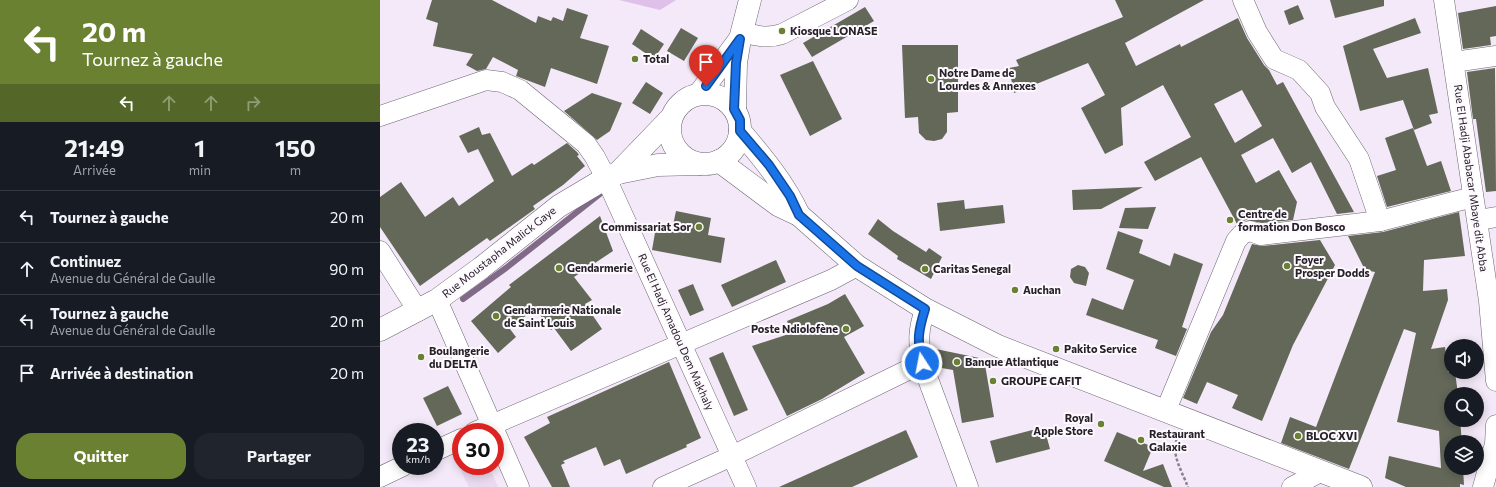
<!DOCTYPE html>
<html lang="fr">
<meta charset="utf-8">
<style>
:root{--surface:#171b24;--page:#20242c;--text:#f1f3f6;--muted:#9ea1a6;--line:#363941;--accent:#6b8132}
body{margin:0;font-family:Commissioner,sans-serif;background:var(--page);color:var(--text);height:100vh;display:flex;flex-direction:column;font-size:15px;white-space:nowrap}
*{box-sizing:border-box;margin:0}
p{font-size:13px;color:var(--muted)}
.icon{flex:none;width:22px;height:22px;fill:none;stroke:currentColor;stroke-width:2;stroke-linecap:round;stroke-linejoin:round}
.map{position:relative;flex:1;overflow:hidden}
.side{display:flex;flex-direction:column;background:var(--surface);width:380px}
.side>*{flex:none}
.hud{background:#6b8132;color:#fff;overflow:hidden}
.fabs{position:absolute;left:1064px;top:339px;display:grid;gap:8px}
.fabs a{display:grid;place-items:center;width:40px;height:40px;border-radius:50%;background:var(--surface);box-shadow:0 2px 10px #0003;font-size:20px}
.speed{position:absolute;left:12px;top:423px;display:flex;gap:8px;font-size:20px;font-weight:700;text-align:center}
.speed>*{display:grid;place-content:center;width:52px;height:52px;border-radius:50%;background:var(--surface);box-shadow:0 2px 10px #0003;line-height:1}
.speed small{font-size:10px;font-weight:400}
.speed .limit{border:6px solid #d22;background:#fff;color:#111}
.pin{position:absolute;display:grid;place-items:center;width:34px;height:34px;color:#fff;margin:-41px -17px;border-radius:50% 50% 50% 0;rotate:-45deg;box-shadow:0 0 4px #0007}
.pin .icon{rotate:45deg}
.me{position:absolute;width:44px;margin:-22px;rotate:349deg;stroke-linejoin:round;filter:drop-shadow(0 0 3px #0008)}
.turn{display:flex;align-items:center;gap:14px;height:84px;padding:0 16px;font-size:18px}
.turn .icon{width:52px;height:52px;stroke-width:2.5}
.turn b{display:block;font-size:28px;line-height:34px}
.lanes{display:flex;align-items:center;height:38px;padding:0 16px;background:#0003;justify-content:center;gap:20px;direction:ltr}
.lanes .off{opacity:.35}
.eta{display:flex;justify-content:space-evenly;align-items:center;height:68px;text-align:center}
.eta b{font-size:24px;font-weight:700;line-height:28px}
.primary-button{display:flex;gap:8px;margin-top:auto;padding:8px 16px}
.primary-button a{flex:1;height:46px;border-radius:16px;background:var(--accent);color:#fff;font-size:16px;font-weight:700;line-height:46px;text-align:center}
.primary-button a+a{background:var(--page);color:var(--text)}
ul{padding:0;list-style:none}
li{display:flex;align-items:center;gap:12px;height:52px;padding:0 16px;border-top:1px solid var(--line)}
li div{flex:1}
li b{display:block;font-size:15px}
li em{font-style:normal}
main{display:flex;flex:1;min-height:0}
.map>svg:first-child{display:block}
</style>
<main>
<section class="side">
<div class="hud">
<div class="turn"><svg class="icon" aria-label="left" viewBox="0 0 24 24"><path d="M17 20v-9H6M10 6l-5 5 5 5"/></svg><div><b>20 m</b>Tournez à gauche</div></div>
<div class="lanes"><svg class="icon" aria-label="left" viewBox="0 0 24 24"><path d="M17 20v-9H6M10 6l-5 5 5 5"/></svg><svg class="icon off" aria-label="ahead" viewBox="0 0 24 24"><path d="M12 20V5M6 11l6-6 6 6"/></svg><svg class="icon off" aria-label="ahead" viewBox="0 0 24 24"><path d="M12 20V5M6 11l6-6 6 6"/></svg><svg class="icon off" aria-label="right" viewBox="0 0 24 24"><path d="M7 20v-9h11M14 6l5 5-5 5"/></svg></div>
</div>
<div class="eta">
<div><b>21:49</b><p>Arrivée</p></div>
<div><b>1</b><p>min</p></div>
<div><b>150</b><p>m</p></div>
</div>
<ul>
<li><svg class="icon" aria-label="left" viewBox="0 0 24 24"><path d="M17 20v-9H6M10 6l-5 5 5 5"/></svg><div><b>Tournez à gauche</b></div><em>20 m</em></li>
<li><svg class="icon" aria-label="ahead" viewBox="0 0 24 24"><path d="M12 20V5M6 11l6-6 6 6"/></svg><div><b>Continuez</b><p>Avenue du Général de Gaulle</p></div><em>90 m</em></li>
<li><svg class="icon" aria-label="left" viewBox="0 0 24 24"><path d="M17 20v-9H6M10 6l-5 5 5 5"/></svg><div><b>Tournez à gauche</b><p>Avenue du Général de Gaulle</p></div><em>20 m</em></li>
<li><svg class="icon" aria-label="arrive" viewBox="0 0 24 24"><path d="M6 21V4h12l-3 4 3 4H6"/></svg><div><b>Arrivée à destination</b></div><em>20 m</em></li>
</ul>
<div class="primary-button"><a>Quitter</a><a>Partager</a></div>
</section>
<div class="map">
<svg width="1116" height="487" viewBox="0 0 1116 487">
<rect width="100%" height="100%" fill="#f4e9f8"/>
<path fill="#e9daef" d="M81 458V466H109L118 487H89L76 461Z"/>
<path fill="#dec0e9" d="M239 0H296L280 10Z"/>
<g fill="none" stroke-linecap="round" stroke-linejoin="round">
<path stroke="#806a88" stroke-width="6" d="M83 299 126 268 220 194"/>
</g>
<g fill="#636859" fill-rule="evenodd">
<path d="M52 0H112L156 23 158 16 171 21 173 17 183 21 187 8 208 15 200 38 229 46 217 84 171 68 165 87 136 76 138 70 113 57 106 69 97 71 86 65 93 54 53 46 58 23 46 19Z"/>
<path d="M735 0H824L745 43 756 66 800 44 801 47 858 18 867 38 884 65 889 70 897 85 903 82 974 212 957 214 931 162 912 173 893 138 861 155 876 183 899 170 917 202 913 220 882 223 866 220 857 224 821 157 775 181 764 162 811 137 783 85 741 108 743 145 725 154 701 108 725 95 708 63 634 93 629 68 639 66 636 60 743 17ZM862 90 882 126 855 143 834 104Z"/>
<path d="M950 0H1004V6L955 18Z"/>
<path d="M918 5 924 19 909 25 904 11Z"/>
<path d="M1116 6V36L1110 37 1111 45 1083 49 1078 13Z"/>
<path d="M485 7 494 21 432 57 423 43Z"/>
<path d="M1035 18 1041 33 993 49 1007 78 1048 68 1058 113 1049 115 1052 123 1034 130 1023 100 980 111 963 46Z"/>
<path d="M301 28 318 38 304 61 287 51Z"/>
<path d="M261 29 284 44 274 59 252 44Z"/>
<path d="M522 45H578V112L567 113V132L562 139 554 141 546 140 539 133 538 117 525 118Z"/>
<path d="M433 61 462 119 430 136 400 75Z"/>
<path d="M1115 68 1116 191 1106 192 1096 119H1093L1087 72Z"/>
<path d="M266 82 283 93 270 114 252 103Z"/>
<path d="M212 93 242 103 230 131 217 140 184 111Z"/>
<path d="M99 127 102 135 110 133 132 176 152 163 154 165 187 143 197 152 199 155 197 156 205 166 183 185 153 206 155 209 110 241 107 238 40 286 0 227V197L21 182 45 217 73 197 79 206 114 181 98 149 88 153 79 136Z"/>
<path d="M1033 128 1047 166 1061 161 1071 191 1007 207 997 176 1016 170 1005 138Z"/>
<path d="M763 187 721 209 693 210 692 190Z"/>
<path d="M584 200 585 209 623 205 625 223 560 231 557 203Z"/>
<path d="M776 207 768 229 739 228 745 208Z"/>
<path d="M296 211 331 218 328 235 345 238 341 263 272 250 276 227 292 230Z"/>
<path d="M1079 212 1085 256 1044 260 1043 291 1067 289 1068 300 1051 349 1065 347 1068 372H1075L1078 394H1071V420H1080L1082 442H1071V468H1083L1084 485 1080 484V487H1026L1005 478 1009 456 1061 468 1059 431 1017 422 1036 333 1024 329 969 469 901 443 910 417 936 427 995 272 985 270 968 236 1003 232Z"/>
<path d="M220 216 233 251 194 277 212 300 205 304 222 329 191 351 174 328 171 330 155 308 130 329 136 337 118 353 91 321 131 287 129 285Z"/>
<path d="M498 219 513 231 546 252 549 248 562 257 551 279 517 259 518 256 488 234Z"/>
<path d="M738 231 763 240 759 253 790 266 794 253 823 264 802 327 807 329 796 356 775 348 778 340 706 315 712 298 743 310 754 280 726 269Z"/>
<path d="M940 240 955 265 913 345 882 421 852 408 858 395 827 382 817 404 803 398 831 332 843 315 872 244 882 246Z"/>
<path d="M396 260 406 282 352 307 341 285Z"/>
<path d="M698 265 705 267 709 273 706 286 694 283 690 277 691 269Z"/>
<path d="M313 284 324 310 310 316 298 290Z"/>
<path d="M465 294 484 326 464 337 485 373 442 399 407 416 372 346 412 333 407 321 448 304Z"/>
<path d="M551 348 604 359 614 417 582 423 573 370 556 367Z"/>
<path d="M343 352 368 410 354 416 329 358Z"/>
<path d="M289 362 321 438 306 445 307 447 246 474 240 459 224 466 216 447 183 461 185 463 181 465 190 487H172L144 437 170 423 167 417Z"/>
<path d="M68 386 82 414 57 426 43 398Z"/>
<path d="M664 427 670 449 616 463 610 441Z"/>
<path d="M526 430 538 457 472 487H399Z"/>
<path d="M737 432 773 447 763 471 783 464 792 487H784L724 461Z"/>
</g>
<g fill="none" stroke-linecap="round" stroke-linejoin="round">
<g stroke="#6e6471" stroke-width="21">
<g id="street">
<path d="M863 0 877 32 894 59 919 70 940 93 945 107 979 159 1000 221"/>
<path d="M1064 0 1109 301 1116 381"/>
<path d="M362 32C377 36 387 39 402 34L468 0"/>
<path d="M1074 62 1116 56"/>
<path d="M0 116 106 80 122 82 140 90 206 144 215 157 226 178 366 487"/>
<path d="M1098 220 1116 217"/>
<path d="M0 251 38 311"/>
<path d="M57 300 115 432"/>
<path d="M545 309C538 331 538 341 542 363L588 487"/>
<path d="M786 410 856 241 862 234 870 231 881 235 1000 221 1093 197"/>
<path d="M95 432 451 280 477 266"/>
<path d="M115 432 139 487"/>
<path d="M55 451 81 439"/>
<path d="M0 477 23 466"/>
<path d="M283 487 352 456 542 363"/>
<path d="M912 487 942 471"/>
<path d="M1103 487 1115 444 1116 425"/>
</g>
</g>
<g stroke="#6e6471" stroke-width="23">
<g id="secondary">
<path d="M320 93 359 40"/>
<circle cx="325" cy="129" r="35"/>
<path d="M355 109 356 63 360 39 370 0"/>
<path d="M360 131C383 158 404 183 419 215"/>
<path d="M339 161 398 205 419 215 477 266 545 309 618 346 981 487"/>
<path d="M238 173 291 118"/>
<path d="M0 330 57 300 101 268 179 206 226 178 238 173 278 165 319 164"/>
</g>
</g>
<path stroke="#87808a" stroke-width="2.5" stroke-dasharray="3 2" stroke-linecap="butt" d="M797 439C790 452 803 474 808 487"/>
<use href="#street" stroke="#fff" stroke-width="20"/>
<use href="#secondary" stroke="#fff" stroke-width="22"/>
</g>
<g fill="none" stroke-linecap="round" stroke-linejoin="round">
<g stroke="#114b97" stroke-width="10">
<path id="route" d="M326 86 360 39 356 63 354 109 360 120V131L389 165 410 196 419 215 477 266 545 309C538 332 537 339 542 363"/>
</g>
<use href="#route" stroke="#1a73e8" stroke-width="7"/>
</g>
<g fill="#6b8132" stroke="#fdf9ff" stroke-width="1.5">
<circle cx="402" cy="31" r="4"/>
<circle cx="255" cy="59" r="4"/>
<circle cx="551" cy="79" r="4"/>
<circle cx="850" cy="220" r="4"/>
<circle cx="319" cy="227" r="4"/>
<circle cx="907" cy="266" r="4"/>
<circle cx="179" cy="268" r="4"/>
<circle cx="545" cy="269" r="4"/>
<circle cx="635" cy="290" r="4"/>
<circle cx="116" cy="316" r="4"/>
<circle cx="466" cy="329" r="4"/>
<circle cx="676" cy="349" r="4"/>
<circle cx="41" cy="357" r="4"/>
<circle cx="577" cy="362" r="4"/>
<circle cx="613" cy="381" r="4"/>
<circle cx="721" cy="424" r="4"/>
<circle cx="918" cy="436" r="4"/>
<circle cx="761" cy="440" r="4"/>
</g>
<g text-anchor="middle" stroke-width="4" stroke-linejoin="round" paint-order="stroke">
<g font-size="11" font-weight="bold" fill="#252127" stroke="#fdf9ff" text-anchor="start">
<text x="410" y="35">Kiosque LONASE</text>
<text x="263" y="63">Total</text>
<text x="559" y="77">Notre Dame de<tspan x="559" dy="13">Lourdes &amp; Annexes</tspan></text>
<text x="858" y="218">Centre de<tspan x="858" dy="13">formation Don Bosco</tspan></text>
<text x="311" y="231" text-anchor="end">Commissariat Sor</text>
<text x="915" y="264">Foyer<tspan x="915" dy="13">Prosper Dodds</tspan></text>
<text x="187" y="272">Gendarmerie</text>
<text x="553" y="273">Caritas Senegal</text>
<text x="643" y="294">Auchan</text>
<text x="124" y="314">Gendarmerie Nationale<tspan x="124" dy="13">de Saint Louis</tspan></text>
<text x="458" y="333" text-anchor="end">Poste Ndiolofène</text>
<text x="684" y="353">Pakito Service</text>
<text x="49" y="355">Boulangerie<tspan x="49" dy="13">du DELTA</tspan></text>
<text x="585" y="366">Banque Atlantique</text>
<text x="621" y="385">GROUPE CAFIT</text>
<text x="713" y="422" text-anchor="end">Royal<tspan x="713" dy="13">Apple Store</tspan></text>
<text x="769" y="438">Restaurant<tspan x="769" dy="13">Galaxie</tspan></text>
<text x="926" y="440">BLOC XVI</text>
</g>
<g font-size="11" fill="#252127" stroke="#fdf9ff">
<text transform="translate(1091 178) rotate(82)" y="4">Rue El Hadji Ababacar Mbaye dit Abba</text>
<text transform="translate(119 252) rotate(-38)" y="4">Rue Moustapha Malick Gaye</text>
<text transform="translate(296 332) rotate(66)" y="4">Rue El Hadj Amadou Dem Makhaly</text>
</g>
</g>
</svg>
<div class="fabs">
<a><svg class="icon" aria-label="sound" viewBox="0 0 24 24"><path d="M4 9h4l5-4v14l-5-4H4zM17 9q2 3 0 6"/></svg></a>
<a><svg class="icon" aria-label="search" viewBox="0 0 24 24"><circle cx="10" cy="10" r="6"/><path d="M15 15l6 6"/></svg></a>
<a><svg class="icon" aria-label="layers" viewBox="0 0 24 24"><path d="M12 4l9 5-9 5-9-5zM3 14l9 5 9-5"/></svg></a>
</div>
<div class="speed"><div>23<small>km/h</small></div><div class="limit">30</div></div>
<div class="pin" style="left:326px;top:86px;background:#d93025"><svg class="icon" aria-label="arrive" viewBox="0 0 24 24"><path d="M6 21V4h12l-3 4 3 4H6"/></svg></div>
<svg class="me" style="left:542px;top:363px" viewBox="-20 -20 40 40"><circle r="17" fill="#1a73e8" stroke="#fff" stroke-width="3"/><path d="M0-11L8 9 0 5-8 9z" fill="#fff"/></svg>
</div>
</main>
